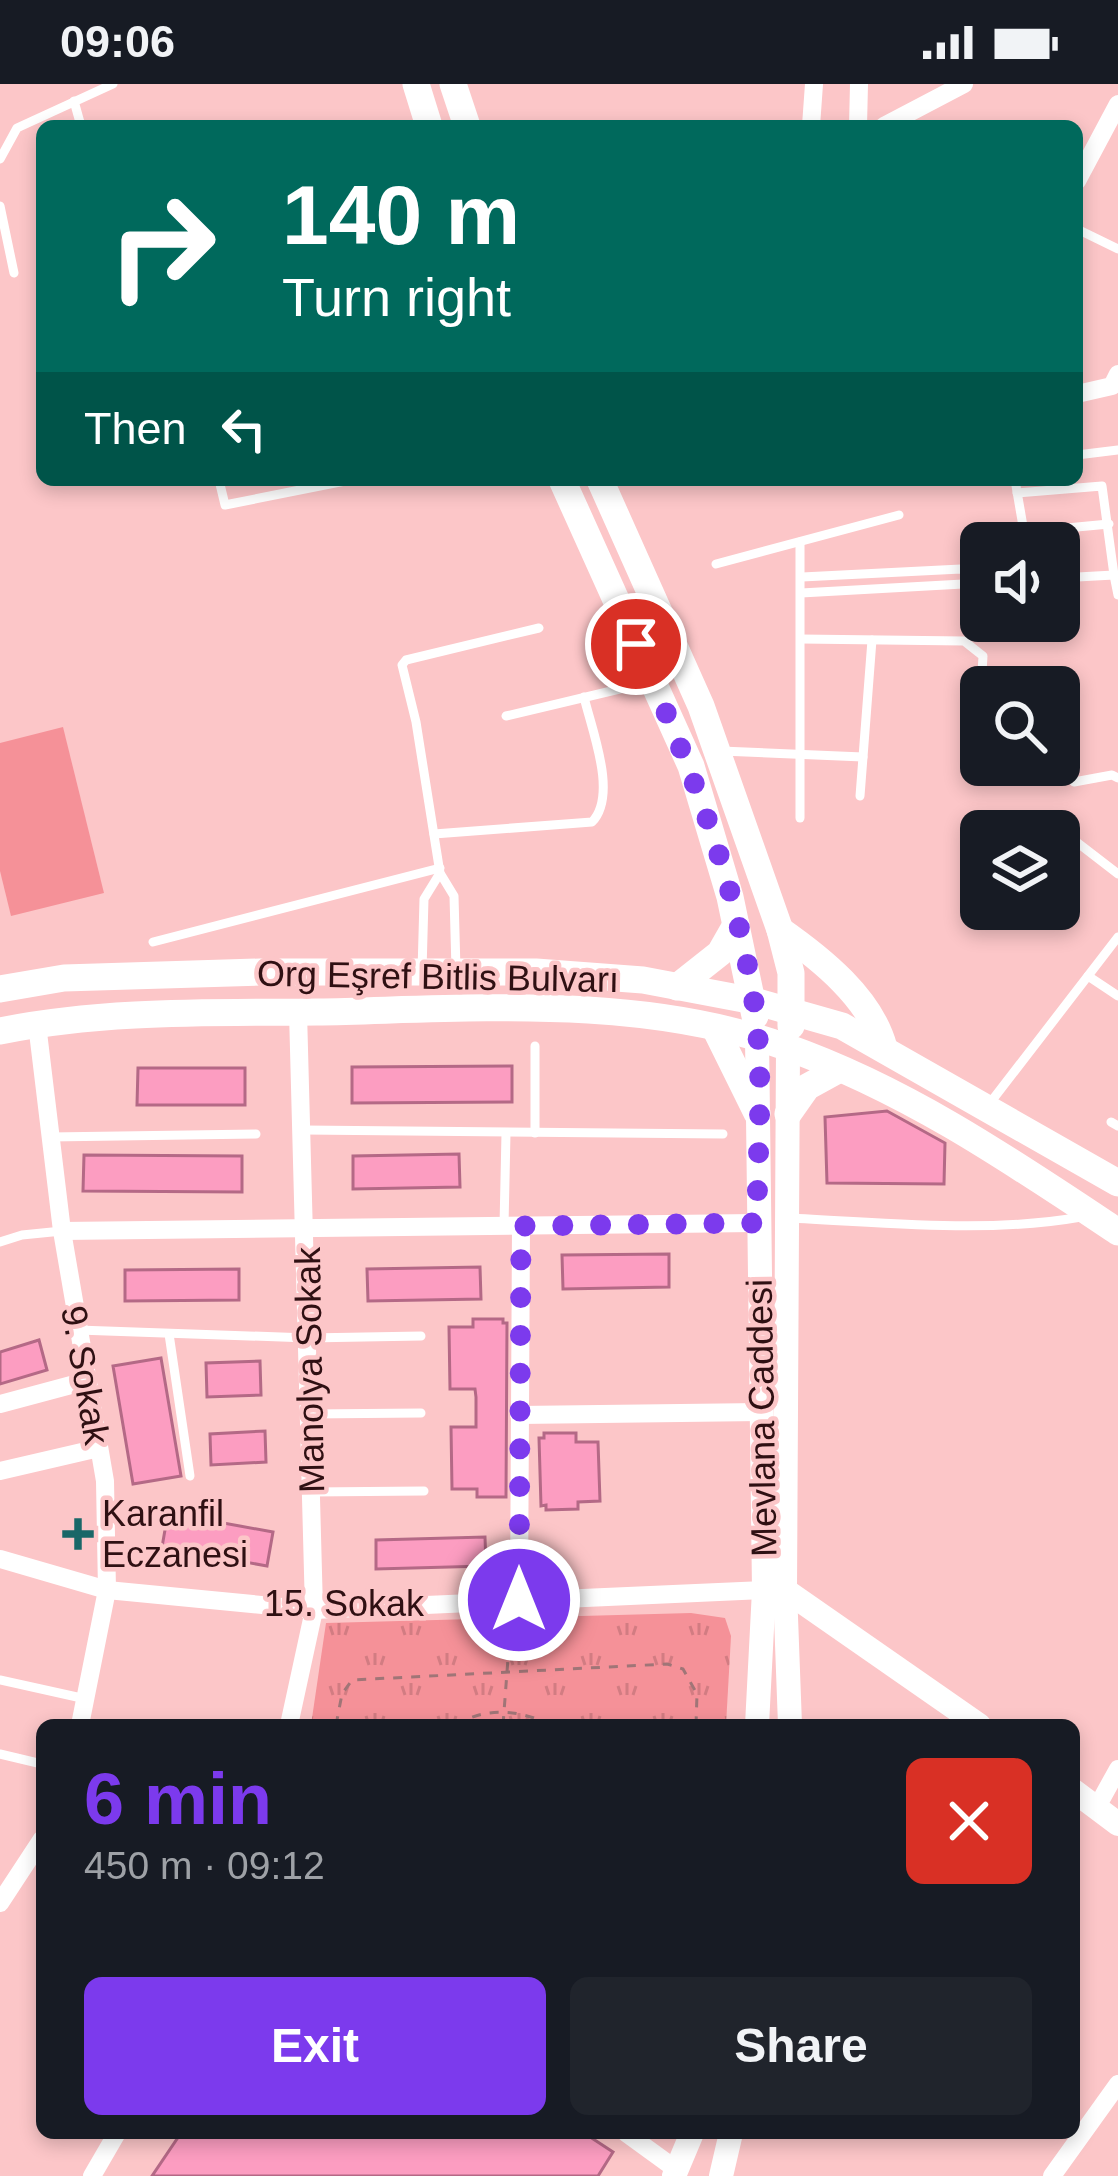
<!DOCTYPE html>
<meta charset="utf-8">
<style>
:root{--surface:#171b24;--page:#20242c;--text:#f1f3f6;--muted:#9ea1a6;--accent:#7c3aed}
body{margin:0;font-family:Arial,sans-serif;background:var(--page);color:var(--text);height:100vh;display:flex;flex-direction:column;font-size:45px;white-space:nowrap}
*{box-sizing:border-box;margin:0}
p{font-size:39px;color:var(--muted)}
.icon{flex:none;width:66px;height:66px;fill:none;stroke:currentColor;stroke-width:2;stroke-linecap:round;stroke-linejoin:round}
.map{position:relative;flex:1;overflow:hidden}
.drawer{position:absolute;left:36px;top:1635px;width:1044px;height:420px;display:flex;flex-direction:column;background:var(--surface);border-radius:18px;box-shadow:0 6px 18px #0003}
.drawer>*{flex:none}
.guide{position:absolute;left:36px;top:36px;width:1047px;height:366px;border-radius:18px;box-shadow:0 6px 18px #0003;background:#00695c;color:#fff;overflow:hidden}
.buttons{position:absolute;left:960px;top:438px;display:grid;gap:24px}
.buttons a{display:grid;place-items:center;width:120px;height:120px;border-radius:18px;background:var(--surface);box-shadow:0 6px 18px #0003;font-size:60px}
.pin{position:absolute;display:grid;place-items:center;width:102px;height:102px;color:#fff;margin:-51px;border:6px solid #fff;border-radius:50%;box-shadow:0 3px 12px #0007}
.me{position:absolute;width:132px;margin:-66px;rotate:0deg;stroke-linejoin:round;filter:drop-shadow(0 0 9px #0008)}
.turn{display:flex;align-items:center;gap:42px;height:252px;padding:0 48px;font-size:54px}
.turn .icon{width:156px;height:156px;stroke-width:2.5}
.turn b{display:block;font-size:84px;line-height:102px}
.then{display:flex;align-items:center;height:114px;padding:0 48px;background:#0003;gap:24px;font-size:45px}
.round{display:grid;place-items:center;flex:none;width:126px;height:126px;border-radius:18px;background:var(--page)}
.overview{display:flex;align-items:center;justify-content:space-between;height:204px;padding:0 48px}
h1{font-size:72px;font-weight:700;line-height:90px;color:var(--accent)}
.button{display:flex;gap:24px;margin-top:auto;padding:24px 48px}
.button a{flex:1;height:138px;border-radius:18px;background:var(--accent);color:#fff;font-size:48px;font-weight:700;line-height:138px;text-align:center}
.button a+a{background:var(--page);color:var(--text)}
.status{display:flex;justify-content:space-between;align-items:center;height:84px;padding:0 60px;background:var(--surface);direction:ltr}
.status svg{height:33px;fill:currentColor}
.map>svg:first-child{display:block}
</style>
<div class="status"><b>09:06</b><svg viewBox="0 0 49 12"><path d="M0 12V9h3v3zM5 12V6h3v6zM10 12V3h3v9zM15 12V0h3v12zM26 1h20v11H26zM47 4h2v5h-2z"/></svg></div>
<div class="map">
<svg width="1118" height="2092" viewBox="0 0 1118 2092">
<defs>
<pattern id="grass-tufts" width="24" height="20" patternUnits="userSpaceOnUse" patternTransform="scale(3)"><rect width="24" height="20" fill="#f59198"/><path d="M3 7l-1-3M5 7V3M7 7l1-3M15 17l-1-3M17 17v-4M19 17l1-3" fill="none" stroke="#d27c82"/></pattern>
</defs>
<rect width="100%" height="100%" fill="#fcc6c8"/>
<path fill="url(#grass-tufts)" d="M691 1529 725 1534 731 1552 726 1641H311L326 1539Z"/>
<path fill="#f59198" d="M63 643 104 809 11 832 0 787V659Z"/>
<g fill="#fc9dc1" stroke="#b46986" stroke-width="3">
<path d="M512 982V1018L352 1019V983Z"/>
<path d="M138 984H245V1021H137Z"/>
<path d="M887 1027 945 1059 944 1100 827 1099 825 1033Z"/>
<path d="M459 1070 460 1103 353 1105V1072Z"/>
<path d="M84 1071 242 1072V1108L83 1107Z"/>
<path d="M669 1170V1203L563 1205 562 1171Z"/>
<path d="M480 1183 481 1215 368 1217 367 1185Z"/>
<path d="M239 1185V1216L125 1217V1186Z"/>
<path d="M473 1235H503V1239H507L506 1413H477V1405H452L451 1343H476V1313L475 1305H450L449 1243H473Z"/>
<path d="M39 1256 47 1286 0 1300V1268Z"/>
<path d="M161 1274 181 1392 133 1400 113 1282Z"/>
<path d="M260 1277 261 1311 207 1313 206 1279Z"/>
<path d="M265 1347 266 1378 211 1381 210 1350Z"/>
<path d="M544 1349H576V1358H598L600 1417 578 1418V1425L546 1426V1421L541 1422 539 1354H544Z"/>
<path d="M168 1429 273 1448 267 1482 162 1463Z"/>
<path d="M485 1453 486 1482 376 1485V1456Z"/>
<path d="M181 2049H584L613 2068 598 2092H152Z"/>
</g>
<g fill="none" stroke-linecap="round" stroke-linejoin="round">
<g stroke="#a07577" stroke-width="3" stroke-dasharray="9 9" stroke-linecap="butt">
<path d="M336 1641 342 1610 352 1596 667 1580 683 1585 697 1610 696 1641"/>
<path d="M456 1641C487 1622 520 1626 551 1641"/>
<path d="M503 1641 511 1535"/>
</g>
<g stroke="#fff" stroke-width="9">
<path d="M74 17 81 42"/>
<path d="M0 75 17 44 113 0"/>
<path d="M0 122 14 189"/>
<path d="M1077 145 1118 165"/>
<path d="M1077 371 1118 366"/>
<path d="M219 396 225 421 350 396"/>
<path d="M1015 396 1024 448 1109 440"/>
<path d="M1017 409 1102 402 1114 491"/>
<path d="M716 480 899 431"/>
<path d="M802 493 961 485 981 497"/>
<path d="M1059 494 1114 491 1118 511"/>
<path d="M801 509 981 499"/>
<path d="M801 555 964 557 983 572 976 689"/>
<path d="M506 632 628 603"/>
<path d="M721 667 863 673"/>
<path d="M1074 698 1112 691 1118 694"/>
<path d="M860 712 872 556"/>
<path d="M800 734V458"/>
<path d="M1061 746 1118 790"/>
<path d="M434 750 592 738C618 711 592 647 584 613"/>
<path d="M153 858 440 784"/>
<path d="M456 886 454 812 440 789 416 638 402 581 406 576 539 544"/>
<path d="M422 887 424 815 440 789"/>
<path d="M1088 892 1118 912"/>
<path d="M535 962V1049"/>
<path d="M990 1019 1118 853"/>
<path d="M1111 1038 1118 1042"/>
<path d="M304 1046 723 1050"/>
<path d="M50 1053 256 1050"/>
<path d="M787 1134C883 1138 986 1150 1081 1133"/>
<path d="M504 1142 506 1049"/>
<path d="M0 1158 22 1151 62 1147"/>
<path d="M78 1246 308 1254 421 1252"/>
<path d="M169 1250 190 1392"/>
<path d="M310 1330 421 1329"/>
<path d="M311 1408 424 1407"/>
<path d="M0 1596 86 1615"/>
<path d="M0 1670 42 1680"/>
</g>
<g stroke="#fff" stroke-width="18">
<path d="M811 42 814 0"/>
<path d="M858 42 859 0"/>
<path d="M884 42 964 0"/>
<path d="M1077 97 1118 20"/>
<path d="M1077 310 1112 302 1118 290"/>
<path d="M37 940 62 1147 105 1397 107 1506 80 1641"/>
<path d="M62 1147 757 1139"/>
<path d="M0 1320 86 1297"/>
<path d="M519 1331 761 1328"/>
<path d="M0 1387 99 1364"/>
<path d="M0 1475 107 1506 314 1526 764 1506"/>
<path d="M519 1516 521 1142"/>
<path d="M289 1641 314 1526 298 928"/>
<path d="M1097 1723 1118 1685"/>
<path d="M0 1819 42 1755"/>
<path d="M626 2049 677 2086"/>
<path d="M92 2092 117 2049"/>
<path d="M1052 2092 1118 2000"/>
</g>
<g stroke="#fff" stroke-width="24">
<path d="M788 964 785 1506 790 1641"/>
<path d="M778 1506H785L979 1641"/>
<path d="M757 1641 764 1506 757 954"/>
<path d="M1074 1707 1118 1740"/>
<path d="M674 2092 692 2049"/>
<path d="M721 2092 731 2049"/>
</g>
<g stroke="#fff" stroke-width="27">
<path d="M416 0 429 42"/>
<path d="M453 0 467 42"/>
<path d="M562 396 691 682 730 813 755 932"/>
<path d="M600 396 701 622 780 846 791 889V942"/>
<path d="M780 846C820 874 871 914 884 964"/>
<path d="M677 903 720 869 736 841"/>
<path d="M0 905 64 894 260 888H536L643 896 754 917 842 942 1118 1099"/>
<path d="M715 944 757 1029"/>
<path d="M0 947C104 926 211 929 317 928 471 925 637 910 786 963 906 1005 1013 1078 1118 1148"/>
<path d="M788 1030 807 1003 838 986"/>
</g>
</g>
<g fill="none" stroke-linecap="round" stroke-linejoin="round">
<path stroke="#7c3aed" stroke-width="21" stroke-dasharray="0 37.8" d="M519 1516 521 1142 757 1139C757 1067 765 989 754 918 735 793 687 673 636 560"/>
</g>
<path fill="#1a6768" stroke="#fcc6c8" stroke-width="4.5" d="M72 1432h12v12h12v12h-12v12h-12v-12h-12v-12h12z"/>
<g text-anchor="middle" stroke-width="9" stroke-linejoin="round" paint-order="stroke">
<g font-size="36" fill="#2f1013" stroke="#fcc6c8">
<text transform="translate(438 892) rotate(1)" y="13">Org Eşref Bitlis Bulvarı</text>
<text transform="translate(309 1286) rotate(-91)" y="13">Manolya Sokak</text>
<text transform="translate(86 1291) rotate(80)" y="13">9. Sokak</text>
<text transform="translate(761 1334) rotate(-91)" y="13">Mevlana Caddesi</text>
<text x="344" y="1532">15. Sokak</text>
</g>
<g font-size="36" fill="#2f1013" stroke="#fcc6c8" text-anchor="start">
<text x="102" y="1442">Karanfil<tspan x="102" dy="41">Eczanesi</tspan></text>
</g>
</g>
</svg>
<div class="buttons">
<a><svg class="icon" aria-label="sound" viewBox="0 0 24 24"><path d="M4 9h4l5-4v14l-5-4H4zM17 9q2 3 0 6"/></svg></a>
<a><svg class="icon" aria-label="search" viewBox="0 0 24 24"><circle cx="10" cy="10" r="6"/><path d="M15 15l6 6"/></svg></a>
<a><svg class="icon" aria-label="layers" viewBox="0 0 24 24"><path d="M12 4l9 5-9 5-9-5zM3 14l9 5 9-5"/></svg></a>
</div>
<div class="pin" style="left:636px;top:560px;background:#d93025"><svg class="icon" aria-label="arrive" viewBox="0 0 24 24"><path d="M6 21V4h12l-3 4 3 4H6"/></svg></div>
<svg class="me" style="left:519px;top:1516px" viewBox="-20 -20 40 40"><circle r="17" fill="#7c3aed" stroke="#fff" stroke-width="3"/><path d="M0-11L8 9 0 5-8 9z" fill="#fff"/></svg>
<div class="guide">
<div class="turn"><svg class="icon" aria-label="right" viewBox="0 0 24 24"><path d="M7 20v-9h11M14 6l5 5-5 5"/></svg><div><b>140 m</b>Turn right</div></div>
<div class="then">Then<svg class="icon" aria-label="left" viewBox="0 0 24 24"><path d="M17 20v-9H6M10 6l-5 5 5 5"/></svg></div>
</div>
<section class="drawer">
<div class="overview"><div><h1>6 min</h1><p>450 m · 09:12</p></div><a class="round" style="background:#d93025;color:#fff"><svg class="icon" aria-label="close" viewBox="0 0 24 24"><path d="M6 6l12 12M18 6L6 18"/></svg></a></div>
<div class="button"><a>Exit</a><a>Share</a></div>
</section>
</div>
